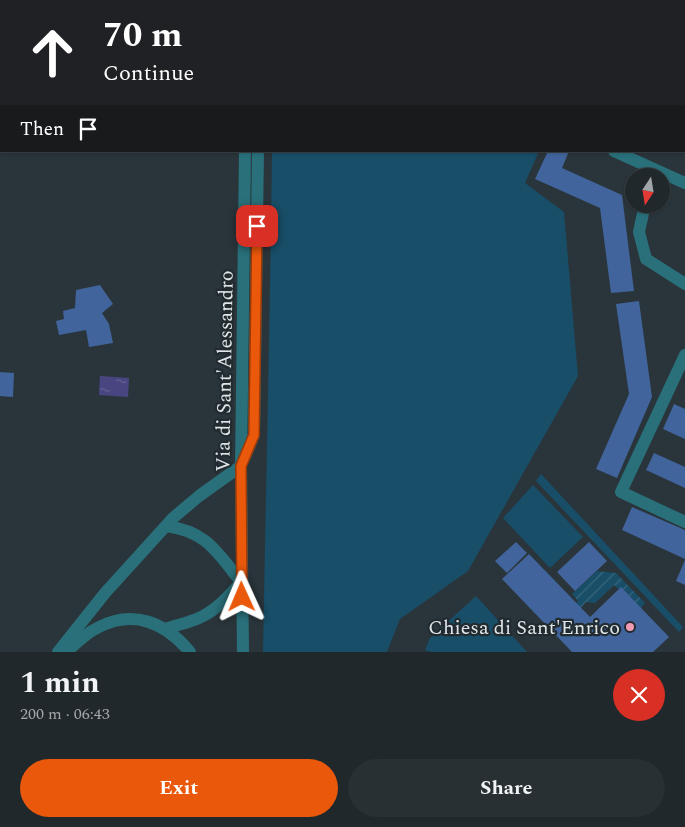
<!DOCTYPE html>
<meta charset="utf-8">
<style>
:root{--surface:#20282c;--page:#283034;--text:#f1f3f6;--muted:#a2a6a9;--line:#3d4448;--accent:#ea580c}
body{margin:0;font-family:Spectral,serif;background:var(--page);color:var(--text);height:100vh;display:flex;flex-direction:column;font-size:19px;white-space:nowrap}
*{box-sizing:border-box;margin:0}
p{font-size:16px;color:var(--muted)}
.icon{flex:none;width:28px;height:28px;fill:none;stroke:currentColor;stroke-width:2;stroke-linecap:round;stroke-linejoin:round}
.map{position:relative;height:652px;overflow:hidden}
.side{display:flex;flex-direction:column;background:var(--surface);flex:1}
.side>*{flex:none}
.top-card{position:absolute;left:0px;top:0px;width:685px;height:152px;box-shadow:0 1px 4px #0004,0 0 0 1px var(--line);background:#202124;color:#fff;overflow:hidden}
.needle{width:32px;rotate:192deg}
.fabs{position:absolute;left:625px;top:168px;display:grid;gap:10px}
.fabs a{display:grid;place-items:center;width:45px;height:45px;border-radius:50%;background:var(--surface);box-shadow:0 1px 4px #0004,0 0 0 1px var(--line);font-size:25px}
.pin{position:absolute;display:grid;place-items:center;width:42px;height:42px;color:#fff;margin:-21px;border-radius:10px;box-shadow:0 2px 8px #0006}
.me{position:absolute;width:55px;margin:-28px;rotate:359deg;stroke-linejoin:round;filter:drop-shadow(0 0 4px #0008)}
.turn{display:flex;align-items:center;gap:18px;height:105px;padding:0 20px;font-size:22px}
.turn .icon{width:65px;height:65px;stroke-width:2.5}
.turn b{display:block;font-size:35px;line-height:42px}
.then{display:flex;align-items:center;height:48px;padding:0 20px;background:#0003;gap:10px;font-size:19px}
.round{display:grid;place-items:center;flex:none;width:52px;height:52px;border-radius:26px;background:var(--page)}
.headline{display:flex;align-items:center;justify-content:space-between;height:85px;padding:0 20px}
h1{font-size:30px;font-weight:700;line-height:38px}
.action{display:flex;gap:10px;margin-top:auto;padding:10px 20px}
.action a{flex:1;height:58px;border-radius:30px;background:var(--accent);color:#fff;font-size:20px;font-weight:700;line-height:58px;text-align:center}
.action a+a{background:var(--page);color:var(--text)}
.map>svg:first-child{display:block}
</style>
<div class="map">
<svg width="685" height="652" viewBox="0 0 685 652">
<defs>
<pattern id="garden-furrows" width="10" height="10" patternUnits="userSpaceOnUse" patternTransform="scale(1.25)"><rect width="10" height="10" fill="#184e68"/><path d="M-1 1l2-2M0 10L10 0M9 11l2-2" fill="none" stroke="#39677e"/></pattern>
<pattern id="water-ripples" width="26" height="14" patternUnits="userSpaceOnUse" patternTransform="scale(1.25)"><rect width="26" height="14" fill="#494581"/><path d="M2 4q2-2 4 0t4 0M15 11q2-2 4 0t4 0" fill="none" stroke="#636093"/></pattern>
</defs>
<rect width="100%" height="100%" fill="#2a353b"/>
<g fill="#184e68">
<path d="M272 151H539L525 183 564 212 578 376 468 571 400 619 387 652H263C266 485 270 318 272 151Z"/>
<path d="M541 474 683 627 679 632 536 481Z"/>
<path d="M533 485 583 537 550 568 503 518Z"/>
<path d="M476 596 527 652H431L425 650 430 638Z"/>
</g>
<path fill="url(#garden-furrows)" d="M597 571 616 573 645 603 640 609 614 585 595 603 586 602 579 610 574 605 578 601 572 594Z"/>
<path fill="url(#water-ripples)" d="M100 376 129 378 128 397 99 395Z"/>
<g fill="#40649b">
<path d="M548 151H569L562 168 622 195 634 291 611 293 600 208 535 179Z"/>
<path d="M100 285 113 304 102 313 109 324 113 343 89 347 86 330 59 335 56 321 64 319 63 311 75 308 76 290Z"/>
<path d="M639 301 652 397 617 478 596 469 629 394 616 304Z"/>
<path d="M0 372 14 373 13 397 0 396Z"/>
<path d="M674 404 685 409V439L663 429Z"/>
<path d="M654 453 685 467V488L646 470Z"/>
<path d="M632 507 685 530V559L622 530Z"/>
<path d="M516 542 527 553 507 573 495 561Z"/>
<path d="M589 542 607 561 575 591 557 572Z"/>
<path d="M529 554 590 617 621 587 669 637 653 652H572L502 579Z"/>
<path d="M685 560V585L676 581Z"/>
</g>
<g fill="none" stroke-linecap="round" stroke-linejoin="round">
<g stroke="#29707a" stroke-width="12">
<path d="M660 0 664 1"/>
<path d="M56 1V0"/>
<path d="M256 1V0"/>
<path d="M270 1V0"/>
<path d="M684 8H685"/>
<path d="M0 18H1"/>
<path d="M0 30H1"/>
<path d="M0 134 1 132"/>
<path d="M614 151 685 183"/>
<path d="M645 204 639 232 646 259 685 284"/>
<path d="M685 355 621 492 685 522"/>
<path d="M244 459 254 435 258 151"/>
<path d="M166 526C206 531 217 552 241 582"/>
<path d="M165 629C176 625 188 623 199 618 217 610 229 596 241 582"/>
<path d="M58 652 105 593 173 518 199 496 241 466"/>
<path d="M66 652C76 644 85 634 97 628 133 609 165 622 190 652"/>
<path d="M243 652 241 466 245 151"/>
</g>
</g>
<g fill="none" stroke-linecap="round" stroke-linejoin="round">
<g stroke="#983908" stroke-width="12">
<path id="route" d="M242 597 241 466 254 435 257 226"/>
</g>
<use href="#route" stroke="#ea580c" stroke-width="9"/>
</g>
<circle fill="#f09ab4" stroke="#212b30" stroke-width="2" cx="630" cy="627" r="5"/>
<g text-anchor="middle" stroke-width="4.5" stroke-linejoin="round" paint-order="stroke">
<g font-size="20" fill="#dfe5e9" stroke="#212b30">
<text transform="translate(224 371) rotate(-89)" y="7">Via di Sant'Alessandro</text>
</g>
<g font-size="20" fill="#dfe5e9" stroke="#212b30" text-anchor="end">
<text x="620" y="634">Chiesa di Sant'Enrico</text>
</g>
</g>
</svg>
<div class="fabs">
<a><svg class="needle" viewBox="-14 -14 28 28"><path d="M0-13l5 13h-10z" fill="#e53935"/><path d="M0 13l5-13h-10z" fill="#a2a6a9"/></svg></a>
</div>
<div class="pin" style="left:257px;top:226px;background:#d93025"><svg class="icon" aria-label="arrive" viewBox="0 0 24 24"><path d="M6 21V4h12l-3 4 3 4H6"/></svg></div>
<svg class="me" style="left:242px;top:597px" viewBox="-20 -20 40 40"><path d="M0-17L14 15 0 8-14 15z" fill="#ea580c" stroke="#fff" stroke-width="4"/></svg>
<div class="top-card">
<div class="turn"><svg class="icon" aria-label="ahead" viewBox="0 0 24 24"><path d="M12 20V5M6 11l6-6 6 6"/></svg><div><b>70 m</b>Continue</div></div>
<div class="then">Then<svg class="icon" aria-label="arrive" viewBox="0 0 24 24"><path d="M6 21V4h12l-3 4 3 4H6"/></svg></div>
</div>
</div>
<section class="side">
<div class="headline"><div><h1>1 min</h1><p>200 m · 06:43</p></div><a class="round" style="background:#d93025;color:#fff"><svg class="icon" aria-label="close" viewBox="0 0 24 24"><path d="M6 6l12 12M18 6L6 18"/></svg></a></div>
<div class="action"><a>Exit</a><a>Share</a></div>
</section>
